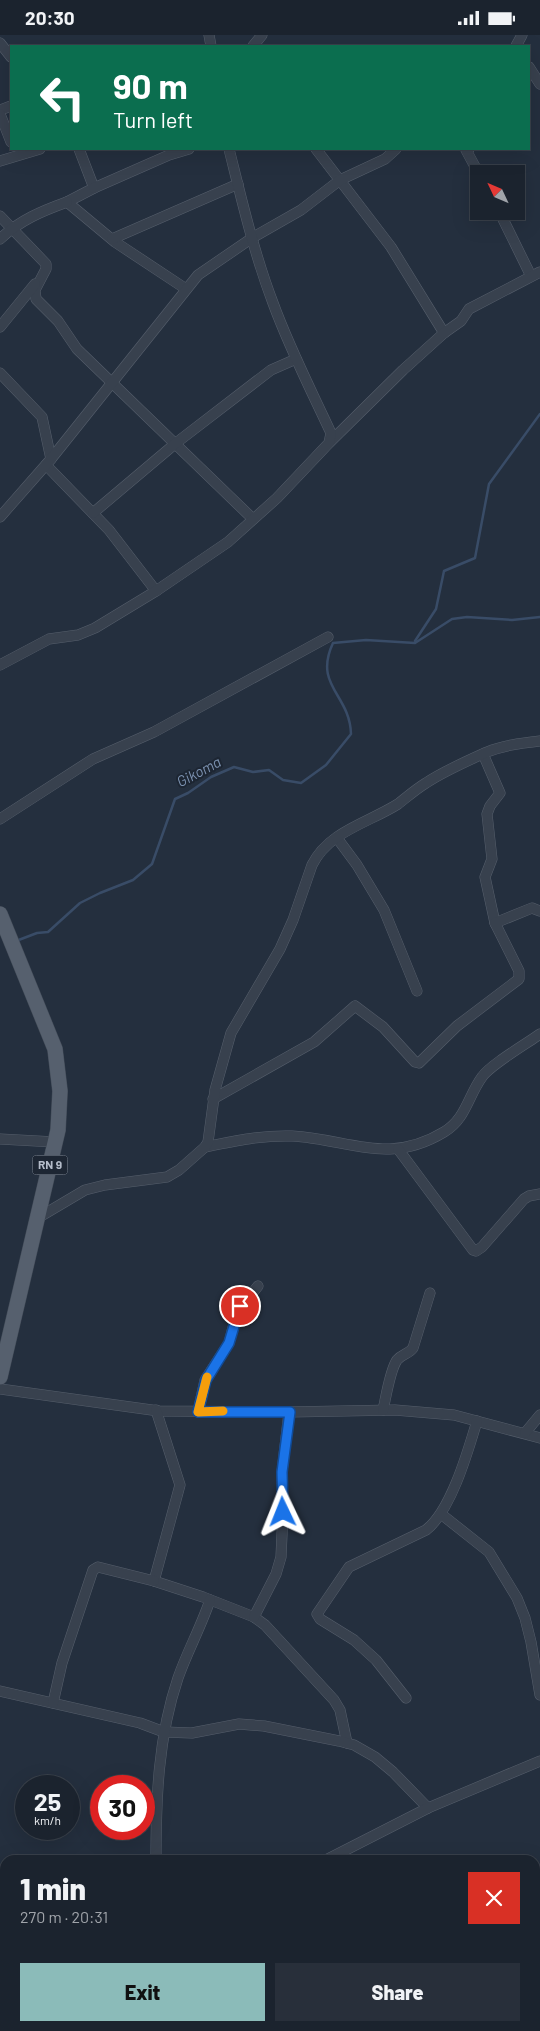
<!DOCTYPE html>
<meta charset="utf-8">
<style>
:root{--surface:#1b232e;--page:#282f3a;--text:#f1f3f6;--muted:#a0a4aa;--line:#39404a;--accent:#8bbbb9}
body{margin:0;font-family:Barlow,sans-serif;background:var(--page);color:var(--text);height:100vh;display:flex;flex-direction:column;font-size:19px;white-space:nowrap}
*{box-sizing:border-box;margin:0}
p{font-size:16px;color:var(--muted)}
.icon{flex:none;width:28px;height:28px;fill:none;stroke:currentColor;stroke-width:2;stroke-linecap:round;stroke-linejoin:round}
.map{position:relative;flex:1;overflow:hidden}
.drawer{position:absolute;left:0px;top:1820px;width:540px;height:176px;display:flex;flex-direction:column;background:var(--surface);border-radius:15px 15px 0 0;box-shadow:0 5px 20px #0002,0 0 0 1px var(--line)}
.drawer>*{flex:none}
.hud{position:absolute;left:10px;top:10px;width:520px;height:105px;border-radius:0px;box-shadow:0 5px 20px #0002,0 0 0 1px var(--line);background:#0b6e4f;color:#fff;overflow:hidden}
.needle{width:32px;rotate:314deg}
.buttons{position:absolute;left:470px;top:130px;display:grid;gap:10px}
.buttons a{display:grid;place-items:center;width:55px;height:55px;border-radius:0px;background:var(--surface);box-shadow:0 5px 20px #0002,0 0 0 1px var(--line);font-size:25px}
.speed{position:absolute;left:15px;top:1740px;display:flex;gap:10px;font-size:25px;font-weight:700;text-align:center}
.speed>*{display:grid;place-content:center;width:65px;height:65px;border-radius:50%;background:var(--surface);box-shadow:0 5px 20px #0002,0 0 0 1px var(--line);line-height:1}
.speed small{font-size:12px;font-weight:400}
.speed .limit{border:8px solid #d22;background:#fff;color:#111}
.pin{position:absolute;display:grid;place-items:center;width:42px;height:42px;color:#fff;margin:-21px;border:2px solid #fff;border-radius:50%;box-shadow:0 1px 5px #0007}
.me{position:absolute;width:55px;margin:-28px;rotate:358deg;stroke-linejoin:round;filter:drop-shadow(0 0 4px #0008)}
.turn{display:flex;align-items:center;gap:18px;height:105px;padding:0 20px;font-size:22px}
.turn .icon{width:65px;height:65px;stroke-width:2.5}
.turn b{display:block;font-size:35px;line-height:42px}
.round{display:grid;place-items:center;flex:none;width:52px;height:52px;border-radius:0px;background:var(--page)}
.head{display:flex;align-items:center;justify-content:space-between;height:85px;padding:0 20px}
h1{font-size:30px;font-weight:800;line-height:38px}
.cta{display:flex;gap:10px;margin-top:auto;padding:10px 20px}
.cta a{flex:1;height:58px;border-radius:0px;background:var(--accent);color:#111;font-size:20px;font-weight:800;line-height:58px;text-align:center}
.cta a+a{background:var(--page);color:var(--text)}
.status{display:flex;justify-content:space-between;align-items:center;height:35px;padding:0 25px;background:var(--surface);direction:ltr}
.status svg{height:14px;fill:currentColor}
.map>svg:first-child{display:block}
</style>
<div class="status"><b>20:30</b><svg viewBox="0 0 49 12"><path d="M0 12V9h3v3zM5 12V6h3v6zM10 12V3h3v9zM15 12V0h3v12zM26 1h20v11H26zM47 4h2v5h-2z"/></svg></div>
<div class="map">
<svg width="540" height="1996" viewBox="0 0 540 1996">
<rect width="100%" height="100%" fill="#242f3e"/>
<g fill="none" stroke-linecap="round" stroke-linejoin="round">
<g stroke="#394c67" stroke-width="2.5">
<path d="M415 606 436 574 444 536 475 523 489 449 540 379"/>
<path d="M16 906 37 898 48 897 80 868 100 858 133 845 152 829 175 764 188 758 211 742 234 732 253 737 269 735 283 745 301 748 326 730 351 699C350 659 313 651 333 608L366 605 415 608 452 584 467 582 512 585 540 582"/>
</g>
<g stroke="#565f6c" stroke-width="11">
<g id="minor">
<path d="M209 0 211 11"/>
<path d="M0 8 11 22"/>
<path d="M253 11 262 0"/>
<path d="M516 11 522 0"/>
<path d="M529 32 540 49"/>
<path d="M0 75 11 71"/>
<path d="M0 79 11 107"/>
<path d="M79 114 94 153 67 167 115 207 186 254"/>
<path d="M316 114 391 212 444 298"/>
<path d="M469 114 466 115 479 139"/>
<path d="M0 126 40 114"/>
<path d="M94 153 169 120 189 114"/>
<path d="M499 176 531 241"/>
<path d="M0 181 46 229V234L35 255 36 264 58 286 77 314 253 484"/>
<path d="M0 204C20 185 42 176 67 167"/>
<path d="M112 204 238 149"/>
<path d="M0 292 35 249"/>
<path d="M0 338 42 382 51 424"/>
<path d="M330 407 403 335 444 298 461 286 469 274 540 237"/>
<path d="M46 430 109 495 156 556"/>
<path d="M93 478 176 408 271 335 296 324"/>
<path d="M0 482 51 424 198 240 252 203 301 175 340 145 385 124 396 114"/>
<path d="M0 630 49 604 78 600 95 593 156 556 228 507 277 463 329 408 331 398C311 355 289 312 273 268 254 218 242 166 229 114"/>
<path d="M483 719 500 758 490 771 487 779 492 824 485 842 495 888"/>
<path d="M0 784 93 724 154 697 328 602"/>
<path d="M337 803 357 830 384 875 417 956"/>
<path d="M213 1064 314 1007 355 971 383 992 415 1027 419 1028 457 991 519 944V936L495 888 532 873 540 876"/>
<path d="M0 1104 55 1107"/>
<path d="M205 1112C234 1106 262 1100 292 1101 349 1104 388 1131 444 1097 466 1084 468 1061 482 1042 490 1030 526 1009 540 999"/>
<path d="M398 1114 473 1215 476 1216 482 1212 524 1164 529 1161 540 1159"/>
<path d="M36 1184 85 1155 105 1150 167 1142 179 1135 205 1112 208 1107 215 1055 231 998 280 914 293 885 312 830C329 796 368 788 398 769 407 762 416 754 426 748 444 736 467 726 487 717 504 710 523 708 540 706"/>
<path d="M0 1354 159 1376 289 1377 395 1375 454 1380 540 1403"/>
<path d="M156 1375 180 1450 154 1546 203 1562 254 1582 265 1590 334 1665 340 1675 347 1708"/>
<path d="M383 1375C386 1362 390 1335 397 1325 402 1319 409 1319 413 1313L430 1258"/>
<path d="M198 1377 205 1345 229 1308 237 1277 258 1251"/>
<path d="M525 1398 540 1380"/>
<path d="M441 1479 489 1517 517 1563 525 1583 531 1607 540 1660"/>
<path d="M254 1582 276 1539 281 1522 283 1477 282 1437 289 1377"/>
<path d="M0 1656 140 1688 164 1697 192 1698 239 1689 264 1691 339 1706 354 1710 375 1722 393 1737 428 1773"/>
<path d="M406 1663 376 1625 354 1605 320 1584 317 1579 349 1532 426 1495C451 1476 468 1416 477 1386"/>
<path d="M53 1668 62 1628 93 1535 98 1532 154 1546"/>
<path d="M156 1825C156 1764 158 1702 178 1643 187 1617 201 1592 210 1565"/>
<path d="M326 1825 428 1773 540 1726"/>
<path d="M535 1872 540 1871"/>
<path d="M0 1891 5 1892"/>
<path d="M535 1933 540 1931"/>
<path d="M222 1991 226 1996"/>
<path d="M365 1991 367 1996"/>
<path d="M400 1996 414 1991"/>
</g>
</g>
<g stroke="#414a57" stroke-width="16">
<path id="primary" d="M0 879 55 1014 60 1056 58 1095 0 1342"/>
</g>
<use href="#minor" stroke="#38414e" stroke-width="10"/>
<use href="#primary" stroke="#56606e" stroke-width="15"/>
</g>
<g fill="none" stroke-linecap="round" stroke-linejoin="round">
<g stroke="#114b97" stroke-width="12">
<path id="route" d="M240 1271 229 1308 206 1345 198 1377H290L282 1437 283 1477"/>
</g>
<use href="#route" stroke="#1a73e8" stroke-width="9"/>
<path stroke="#f59e0b" stroke-width="9" d="M207 1342 198 1377 223 1376"/>
</g>
<g text-anchor="middle" stroke-width="4" stroke-linejoin="round" paint-order="stroke">
<rect fill="#1d2633" stroke="#878f9c" stroke-width="1" x="32.5" y="1120.5" width="35" height="19" rx="4"/>
<g font-size="12" font-weight="bold" fill="#b4bcc9">
<text x="50" y="1134">RN 9</text>
</g>
<g font-size="15" font-style="italic" fill="#7c92b1" stroke="#1d2633">
<text transform="translate(199 737) rotate(-28)" y="5">Gikoma</text>
</g>
</g>
</svg>
<div class="buttons">
<a><svg class="needle" viewBox="-14 -14 28 28"><path d="M0-13l5 13h-10z" fill="#e53935"/><path d="M0 13l5-13h-10z" fill="#a0a4aa"/></svg></a>
</div>
<div class="speed"><div>25<small>km/h</small></div><div class="limit">30</div></div>
<div class="pin" style="left:240px;top:1271px;background:#d93025"><svg class="icon" aria-label="arrive" viewBox="0 0 24 24"><path d="M6 21V4h12l-3 4 3 4H6"/></svg></div>
<svg class="me" style="left:283px;top:1477px" viewBox="-20 -20 40 40"><path d="M0-17L14 15 0 8-14 15z" fill="#1a73e8" stroke="#fff" stroke-width="4"/></svg>
<div class="hud">
<div class="turn"><svg class="icon" aria-label="left" viewBox="0 0 24 24"><path d="M17 20v-9H6M10 6l-5 5 5 5"/></svg><div><b>90 m</b>Turn left</div></div>
</div>
<section class="drawer">
<div class="head"><div><h1>1 min</h1><p>270 m · 20:31</p></div><a class="round" style="background:#d93025;color:#fff"><svg class="icon" aria-label="close" viewBox="0 0 24 24"><path d="M6 6l12 12M18 6L6 18"/></svg></a></div>
<div class="cta"><a>Exit</a><a>Share</a></div>
</section>
</div>
